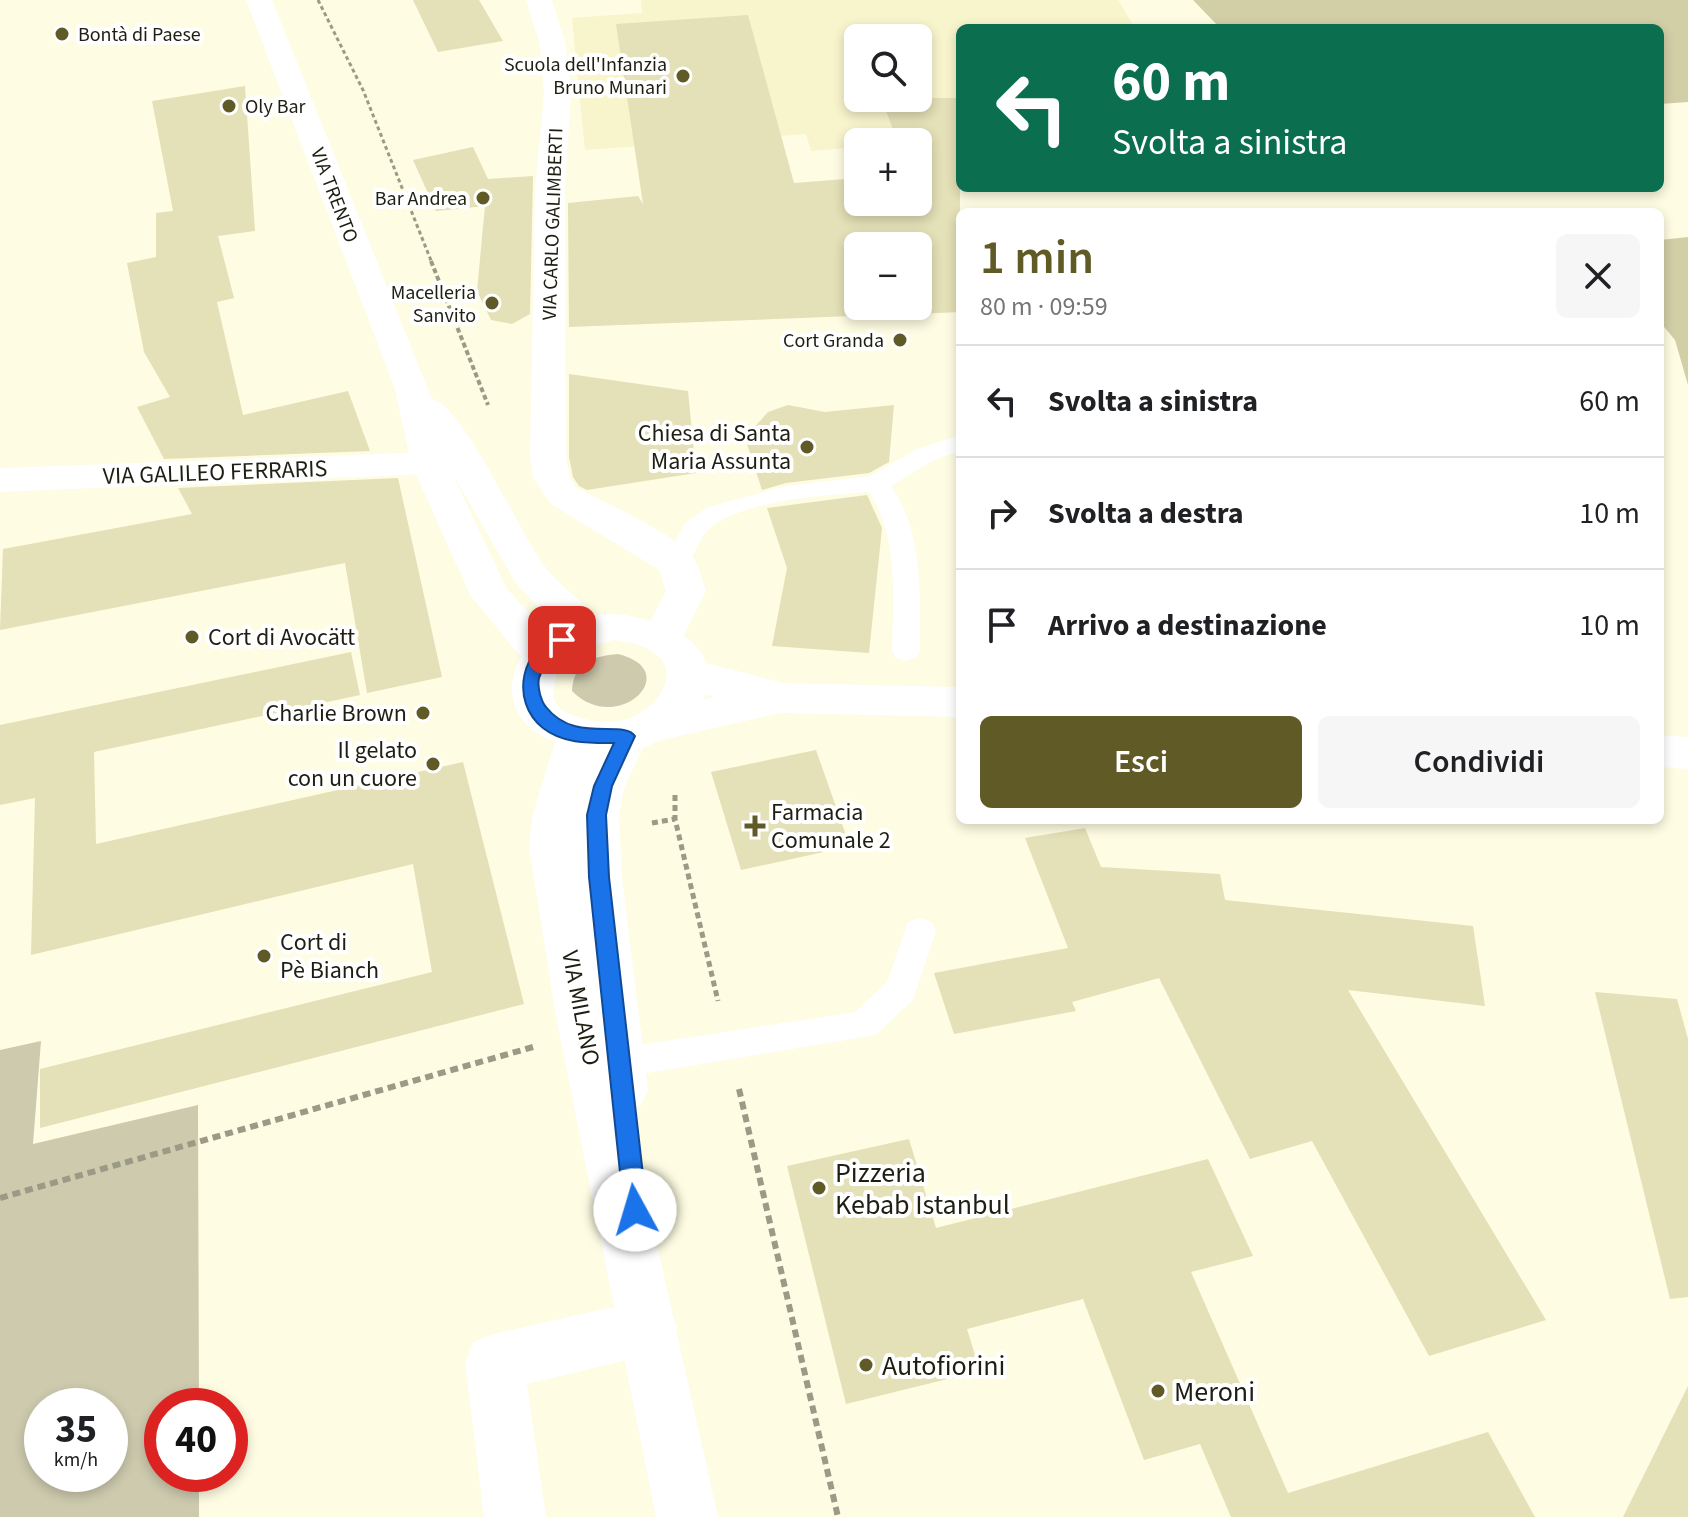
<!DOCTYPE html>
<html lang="it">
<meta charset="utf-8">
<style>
:root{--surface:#fff;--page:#f6f6f6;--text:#202124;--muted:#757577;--line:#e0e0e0;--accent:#605a26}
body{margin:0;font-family:"Source Sans 3",sans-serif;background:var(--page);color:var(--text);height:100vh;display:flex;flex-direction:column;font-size:30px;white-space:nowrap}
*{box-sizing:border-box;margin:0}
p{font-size:26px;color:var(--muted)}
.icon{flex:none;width:44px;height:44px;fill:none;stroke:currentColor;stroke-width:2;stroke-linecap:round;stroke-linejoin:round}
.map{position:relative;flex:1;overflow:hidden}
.panel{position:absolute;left:956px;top:208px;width:708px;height:616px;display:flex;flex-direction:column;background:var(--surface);border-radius:12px;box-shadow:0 4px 12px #0003}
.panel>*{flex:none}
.hud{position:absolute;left:956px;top:24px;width:708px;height:168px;border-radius:12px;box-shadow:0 4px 12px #0003;background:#0b6e4f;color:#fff;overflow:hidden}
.tools{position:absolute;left:844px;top:24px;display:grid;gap:16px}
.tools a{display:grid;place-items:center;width:88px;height:88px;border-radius:12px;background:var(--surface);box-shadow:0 4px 12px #0003;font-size:40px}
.speed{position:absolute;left:24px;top:1388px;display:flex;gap:16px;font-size:40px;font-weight:700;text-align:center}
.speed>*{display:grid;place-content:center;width:104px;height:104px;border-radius:50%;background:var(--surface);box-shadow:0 4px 12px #0003;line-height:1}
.speed small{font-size:20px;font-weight:400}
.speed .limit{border:12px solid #d22;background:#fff;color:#111}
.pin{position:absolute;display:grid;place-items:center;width:68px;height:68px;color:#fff;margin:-34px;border-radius:16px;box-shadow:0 4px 12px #0006}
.me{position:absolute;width:88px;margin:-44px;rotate:354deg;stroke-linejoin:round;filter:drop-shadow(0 0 6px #0008)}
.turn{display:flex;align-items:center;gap:28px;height:168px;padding:0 24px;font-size:36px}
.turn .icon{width:104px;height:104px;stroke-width:2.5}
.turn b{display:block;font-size:56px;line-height:68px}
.round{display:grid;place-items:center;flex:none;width:84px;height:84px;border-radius:12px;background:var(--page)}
.headline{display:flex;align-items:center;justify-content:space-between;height:136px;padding:0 24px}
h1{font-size:48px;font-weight:600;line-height:60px;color:var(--accent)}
.action{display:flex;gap:16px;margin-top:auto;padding:16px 24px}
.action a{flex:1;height:92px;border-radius:12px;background:var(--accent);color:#fff;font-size:32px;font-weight:600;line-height:92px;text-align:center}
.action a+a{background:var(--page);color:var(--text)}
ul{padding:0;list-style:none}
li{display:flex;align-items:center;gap:24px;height:112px;padding:0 24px;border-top:2px solid var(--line)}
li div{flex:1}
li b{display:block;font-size:30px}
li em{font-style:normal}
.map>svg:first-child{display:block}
</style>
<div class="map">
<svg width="1688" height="1517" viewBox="0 0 1688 1517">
<rect width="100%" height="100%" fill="#fefce2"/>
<path fill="#f8f4cc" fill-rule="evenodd" d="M641 0H1118L1135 28H960V140L858 142V147L811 151 806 134 585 150 572 18 642 13ZM858 38H918V98H858Z"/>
<g fill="#cdcaae" fill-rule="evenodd">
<path d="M618 654C686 671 617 737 572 691 573 663 593 656 618 654Z"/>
<path d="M41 1041 33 1144 198 1105 199 1406H162V1474H199V1517H0V1050ZM42 1406H110V1474H42Z"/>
</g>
<g fill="#d2cea6">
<path d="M1193 0H1688V102L1660 104V28H1220Z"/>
<path d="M1688 237V385L1675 340 1660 322V240Z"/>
</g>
<g fill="#e4e0b7">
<path d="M413 0H479L503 41 438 52Z"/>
<path d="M748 15 794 183 858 178V202H918V142H898L881 98H960V312L916 314 918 246H858V306H904V314L569 327 568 203 638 196 643 204 616 24Z"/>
<path d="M245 86 255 231 218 236 234 298 217 302 243 415 348 391 370 451 164 459 137 407 170 397 144 352 127 263 156 257V213L173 211 152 101Z"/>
<path d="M473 147 488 179 533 176 530 314 512 324 491 320 477 291 485 206 436 211 413 160Z"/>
<path d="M569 374 688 391 696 473 587 490 579 486 573 477 569 457Z"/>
<path d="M788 405 825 412 894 405 889 462 869 473 786 483 762 490 745 438 768 412Z"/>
<path d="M398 478 442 677 367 693 345 563 0 630 3 549 192 514 178 488Z"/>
<path d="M867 495 882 528 869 653 772 646 787 568 767 508Z"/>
<path d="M351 652 360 695 94 752 96 844 463 762 524 1004 40 1128V1069L432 972 413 864 31 955 35 798 0 805V725Z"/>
<path d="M816 750 848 841 845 842 847 847 741 870 711 772Z"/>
<path d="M1085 828 1101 867 1220 874 1225 900 1473 926 1485 1006 1348 990 1546 1320 1429 1356 1312 1141 1250 1159 1159 978 1072 1002 1076 1011 954 1034 934 973 1068 948 1025 838Z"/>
<path d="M1595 992 1677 999 1688 1039V1297L1670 1299Z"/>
<path d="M909 1139 936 1228 1208 1159 1253 1256 1191 1272 1288 1493 1488 1432 1535 1517H1231L1200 1444 1144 1460 1083 1299 967 1329 980 1371 846 1404 787 1166Z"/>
<path d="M1688 1386V1517H1623Z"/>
</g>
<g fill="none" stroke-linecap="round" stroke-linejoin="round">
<path stroke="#9b9a86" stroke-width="3" stroke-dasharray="4 3" stroke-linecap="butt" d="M318 0 363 90 432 263"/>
<path stroke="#9b9a86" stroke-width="4" stroke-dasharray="5 3" stroke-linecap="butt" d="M431 261 488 405"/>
<g stroke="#9b9a86" stroke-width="5" stroke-dasharray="6 4" stroke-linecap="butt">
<path d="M675 795V819L718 1001"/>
<path d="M652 823 675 819"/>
</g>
<g stroke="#9b9a86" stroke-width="6" stroke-dasharray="8 5" stroke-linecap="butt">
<path d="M739 1089 838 1517"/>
<path d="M0 1198 533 1047"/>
</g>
<g fill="#fff" fill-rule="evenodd">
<path d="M960 435V451L934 460 891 486C924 533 920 596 920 651L916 658 906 661 896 658 892 651C893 601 899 536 869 492 828 495 737 500 707 531 697 542 694 557 686 569L677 572 668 569 664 563 684 524 708 507 786 486 870 476 917 449Z"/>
<path d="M920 918 932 922 936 931 913 1000 876 1035 606 1080 594 1076 588 1065 594 1054 606 1050 855 1012 887 982 908 922Z"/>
</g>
<g fill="#fff" fill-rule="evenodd">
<path d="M526 0H552L566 45 571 93 565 189 566 457 570 478 577 488C606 503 673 533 692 556 700 565 702 580 706 591L678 647 664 651 650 647 643 637 666 591 659 570 551 504 533 478 530 457 535 189 544 93 540 45Z"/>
<path d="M429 452 442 455 447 463 442 471 429 474 0 492V468Z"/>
<path d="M690 659 783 683 960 687V717L781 713 657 741 642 736 635 725 642 714 714 697 675 684 669 674 675 664Z"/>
<path d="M1660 735 1688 737V769L1660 767Z"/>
<path d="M648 1299 669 1307 677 1327 669 1347 648 1355 527 1384 546 1517H484L465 1363 473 1342 494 1334Z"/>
</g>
<path fill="#fff" fill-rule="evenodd" d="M246 0H272L432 399C465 407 520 535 546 568 560 585 579 600 596 615 614 612 626 615 644 619 710 634 734 685 676 732 667 739 653 743 643 748L625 786 619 815 622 877 648 1090 640 1106 627 1111 718 1517H656L555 1011 529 847 532 817 555 742C517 729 500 693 521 657L470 595 411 463 395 389ZM452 473 517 585 558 626 546 632 507 589ZM614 640C624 642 635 643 644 647 689 666 658 712 623 720 607 724 590 721 575 716 564 713 556 707 553 696L557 668 583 648Z"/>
</g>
<path fill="#1a73e8" stroke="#114b97" stroke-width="2" d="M562 634 570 640C561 653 544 660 539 678 537 687 541 701 546 707 575 744 623 719 635 736L612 786 606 815 609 877 647 1210 643 1217 635 1220 627 1217 624 1210 589 877 587 815 594 786 614 743C590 743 563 744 543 728 509 701 521 646 562 634Z"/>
<g fill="#605a26" stroke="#fff" stroke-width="3">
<circle cx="62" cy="34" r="8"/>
<circle cx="683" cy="76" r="8"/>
<circle cx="229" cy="106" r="8"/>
<circle cx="483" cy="198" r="8"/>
<circle cx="492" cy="303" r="8"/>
<circle cx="900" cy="340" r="8"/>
<circle cx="807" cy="447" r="8"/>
<circle cx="192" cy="637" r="8"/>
<circle cx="423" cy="713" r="8"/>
<circle cx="433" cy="764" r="8"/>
<path d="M751 814h8v8h8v8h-8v8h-8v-8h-8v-8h8z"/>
<circle cx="264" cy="956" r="8"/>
<circle cx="819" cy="1188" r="8"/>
<circle cx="866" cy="1365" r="8"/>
<circle cx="1158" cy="1391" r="8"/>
</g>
<g text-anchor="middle" stroke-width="8" stroke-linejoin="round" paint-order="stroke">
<g font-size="20" fill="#1f1e12" stroke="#fff" text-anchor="end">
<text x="78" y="41" text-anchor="start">Bontà di Paese</text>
<text x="667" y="71">Scuola dell'Infanzia<tspan x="667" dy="23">Bruno Munari</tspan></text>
<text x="245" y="113" text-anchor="start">Oly Bar</text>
<text x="467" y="205">Bar Andrea</text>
<text x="476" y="299">Macelleria<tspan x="476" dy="23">Sanvito</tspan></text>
<text x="884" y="347">Cort Granda</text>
</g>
<g font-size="20" fill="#1f1e12" stroke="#fff">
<text transform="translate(335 195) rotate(69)" y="7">VIA TRENTO</text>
<text transform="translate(552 224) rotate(-88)" y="7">VIA CARLO GALIMBERTI</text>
</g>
<g font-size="24" fill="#1f1e12" stroke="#fff" text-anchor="end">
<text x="791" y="441">Chiesa di Santa<tspan x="791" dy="28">Maria Assunta</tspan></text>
<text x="208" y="645" text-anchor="start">Cort di Avocätt</text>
<text x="407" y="721">Charlie Brown</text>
<text x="417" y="758">Il gelato<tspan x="417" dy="28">con un cuore</tspan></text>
<text x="771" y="820" text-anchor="start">Farmacia<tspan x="771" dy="28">Comunale 2</tspan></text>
<text x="280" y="950" text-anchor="start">Cort di<tspan x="280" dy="28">Pè Bianch</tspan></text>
</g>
<g font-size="24" fill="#1f1e12" stroke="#fff">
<text transform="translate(215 472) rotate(-2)" y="8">VIA GALILEO FERRARIS</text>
<text transform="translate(581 1008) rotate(79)" y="8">VIA MILANO</text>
</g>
<g font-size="28" fill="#1f1e12" stroke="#fff" text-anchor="start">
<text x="835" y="1182">Pizzeria<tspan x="835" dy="32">Kebab Istanbul</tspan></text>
<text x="882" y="1375">Autofiorini</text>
<text x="1174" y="1401">Meroni</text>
</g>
</g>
</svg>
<div class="tools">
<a><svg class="icon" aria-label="search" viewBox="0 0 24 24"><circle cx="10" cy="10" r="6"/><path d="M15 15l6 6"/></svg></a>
<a>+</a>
<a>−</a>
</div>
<div class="speed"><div>35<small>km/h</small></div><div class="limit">40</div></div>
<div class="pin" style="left:562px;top:640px;background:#d93025"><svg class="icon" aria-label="arrive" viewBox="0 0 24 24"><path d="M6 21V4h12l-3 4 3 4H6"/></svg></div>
<svg class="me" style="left:635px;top:1210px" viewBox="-20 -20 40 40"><circle r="19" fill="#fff"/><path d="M0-13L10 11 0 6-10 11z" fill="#1a73e8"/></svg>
<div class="hud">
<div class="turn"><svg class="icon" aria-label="left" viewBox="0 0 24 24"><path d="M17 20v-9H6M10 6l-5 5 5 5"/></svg><div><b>60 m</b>Svolta a sinistra</div></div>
</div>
<section class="panel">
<div class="headline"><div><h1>1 min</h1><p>80 m · 09:59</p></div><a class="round"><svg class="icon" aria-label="close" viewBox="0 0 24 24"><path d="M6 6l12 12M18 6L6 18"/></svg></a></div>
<ul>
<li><svg class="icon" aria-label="left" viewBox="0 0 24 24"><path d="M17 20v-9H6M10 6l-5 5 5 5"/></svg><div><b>Svolta a sinistra</b></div><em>60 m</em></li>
<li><svg class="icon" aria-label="right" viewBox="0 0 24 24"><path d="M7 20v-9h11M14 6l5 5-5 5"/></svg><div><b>Svolta a destra</b></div><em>10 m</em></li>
<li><svg class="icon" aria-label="arrive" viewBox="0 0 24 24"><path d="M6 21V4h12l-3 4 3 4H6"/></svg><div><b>Arrivo a destinazione</b></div><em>10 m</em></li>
</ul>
<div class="action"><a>Esci</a><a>Condividi</a></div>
</section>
</div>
